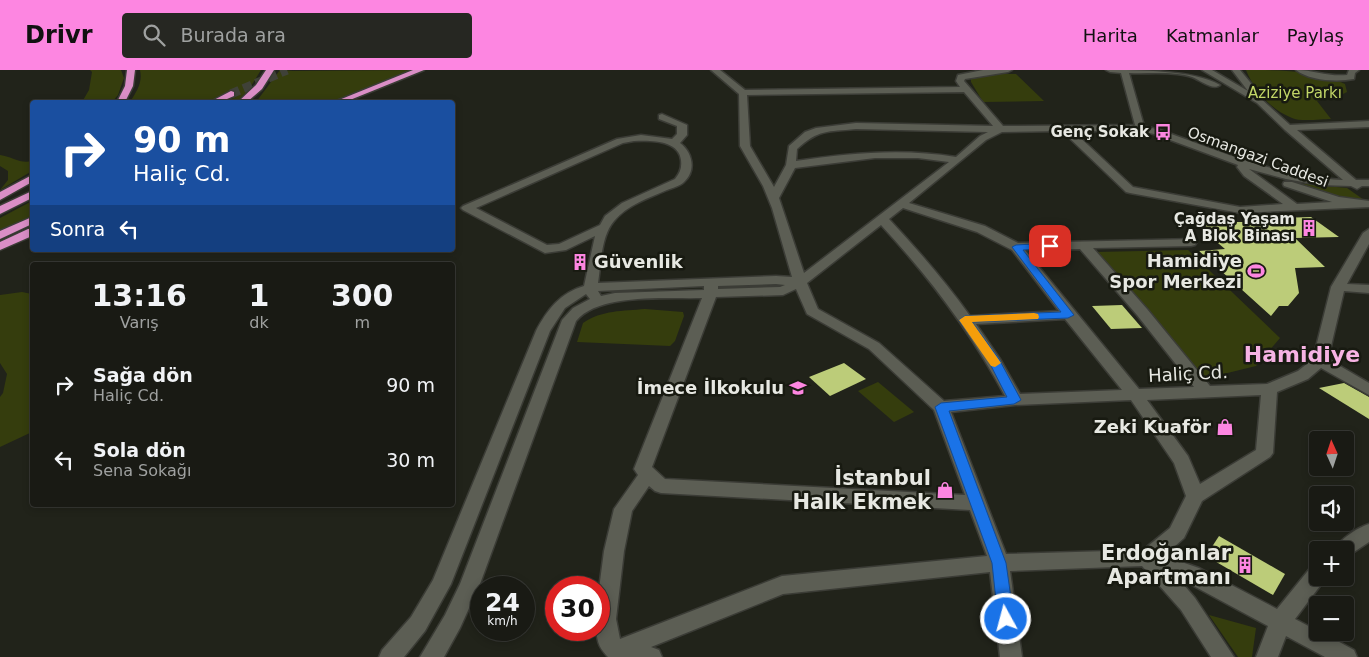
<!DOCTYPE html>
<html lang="tr">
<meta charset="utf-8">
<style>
:root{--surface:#191a14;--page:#262722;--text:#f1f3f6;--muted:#9fa1a0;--line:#373834;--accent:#fd86e1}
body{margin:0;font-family:"DejaVu Sans",sans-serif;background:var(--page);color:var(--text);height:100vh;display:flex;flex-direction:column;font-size:19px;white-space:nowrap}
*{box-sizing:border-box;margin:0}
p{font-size:16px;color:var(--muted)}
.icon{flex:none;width:28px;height:28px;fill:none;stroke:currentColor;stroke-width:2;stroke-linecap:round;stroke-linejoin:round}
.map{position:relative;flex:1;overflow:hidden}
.panel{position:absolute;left:30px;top:192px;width:425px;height:245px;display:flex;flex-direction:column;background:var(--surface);border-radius:5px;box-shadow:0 2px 8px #0003,0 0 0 1px var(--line)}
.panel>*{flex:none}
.hud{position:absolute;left:30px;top:30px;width:425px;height:152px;border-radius:5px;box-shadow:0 2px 8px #0003,0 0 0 1px var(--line);background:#1a4fa0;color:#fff;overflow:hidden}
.needle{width:32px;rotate:357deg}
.fabs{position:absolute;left:1309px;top:361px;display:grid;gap:10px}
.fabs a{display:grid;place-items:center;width:45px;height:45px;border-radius:5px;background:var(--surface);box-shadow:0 2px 8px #0003,0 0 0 1px var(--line);font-size:25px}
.speed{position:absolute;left:470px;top:506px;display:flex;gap:10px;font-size:25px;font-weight:700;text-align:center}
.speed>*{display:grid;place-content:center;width:65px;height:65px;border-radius:50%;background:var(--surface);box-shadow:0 2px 8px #0003,0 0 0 1px var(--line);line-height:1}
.speed small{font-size:12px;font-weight:400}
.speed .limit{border:8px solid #d22;background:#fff;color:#111}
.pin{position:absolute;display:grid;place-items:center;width:42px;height:42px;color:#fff;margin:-21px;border-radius:10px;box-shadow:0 2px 8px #0006}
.me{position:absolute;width:55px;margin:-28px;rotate:353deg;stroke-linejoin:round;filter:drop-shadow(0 0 4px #0008)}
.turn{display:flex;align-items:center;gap:18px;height:105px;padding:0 20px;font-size:22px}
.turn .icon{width:65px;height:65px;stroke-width:2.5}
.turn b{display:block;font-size:35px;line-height:42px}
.then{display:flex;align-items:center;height:48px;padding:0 20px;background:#0003;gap:10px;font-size:19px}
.eta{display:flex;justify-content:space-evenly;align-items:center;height:85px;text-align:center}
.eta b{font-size:30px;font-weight:700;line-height:35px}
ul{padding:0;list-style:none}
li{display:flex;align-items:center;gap:15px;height:75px;padding:0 20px}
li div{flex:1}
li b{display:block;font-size:19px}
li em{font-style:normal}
header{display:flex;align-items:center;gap:30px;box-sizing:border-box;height:70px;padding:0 25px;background:var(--accent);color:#111}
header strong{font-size:24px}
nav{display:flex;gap:28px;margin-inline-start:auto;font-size:18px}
.search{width:350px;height:45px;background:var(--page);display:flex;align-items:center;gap:12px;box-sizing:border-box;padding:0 18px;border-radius:5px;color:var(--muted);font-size:19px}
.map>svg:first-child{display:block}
</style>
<header>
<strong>Drivr</strong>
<div class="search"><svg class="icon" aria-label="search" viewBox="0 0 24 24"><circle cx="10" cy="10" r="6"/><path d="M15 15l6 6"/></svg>Burada ara</div>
<nav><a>Harita</a><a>Katmanlar</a><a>Paylaş</a></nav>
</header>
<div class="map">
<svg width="1369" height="587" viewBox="0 0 1369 587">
<rect width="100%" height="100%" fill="#21231a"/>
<g fill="#353d0d">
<path d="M90 0H121L124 8 118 25 112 32H82L89 20 92 2Z"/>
<path d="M140 0H261L248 21 236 32H226L239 25 227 23 207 32H130C136 22 143 13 140 0Z"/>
<path d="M280 0 293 1 413 0 332 32H256Z"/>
<path d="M1246 0C1277 0 1318 0 1345 14L1347 22 1339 26 1317 31 1331 49C1322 49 1300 52 1292 48 1271 40 1254 20 1246 0Z"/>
<path d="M988 4H1016L1044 31 983 32 971 12V9Z"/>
<path d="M0 85C13 87 20 94 32 91V101L0 120 8 110V101L0 96Z"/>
<path d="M1296 113 1347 118 1367 132 1341 129Z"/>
<path d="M32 131V146L0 161V148Z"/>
<path d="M1188 180 1280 268 1256 296 1203 309 1096 182Z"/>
<path d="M22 222 32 224V362L0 377V327L3 323 7 304 0 293V225Z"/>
<path d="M645 239 683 242 684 246 675 271 670 276 577 272 583 253C602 240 623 241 645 239Z"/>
<path d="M878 312 914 342 894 352 858 321Z"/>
<path d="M1209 545 1256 558 1252 587H1238Z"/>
</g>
<g fill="#bccc79">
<path d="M1311 147 1339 167 1295 168 1325 197 1295 198 1299 223 1288 236H1279L1271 246 1199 181 1225 179 1193 152H1284L1279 148Z"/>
<path d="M1122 235 1142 258 1111 259 1092 236Z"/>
<path d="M844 293 866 309 830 326 809 307Z"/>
<path d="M1344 313 1369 327V349L1319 318Z"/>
<path d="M1219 466 1285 504 1273 525 1206 486Z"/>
</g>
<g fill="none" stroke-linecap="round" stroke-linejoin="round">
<path stroke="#3f4138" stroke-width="9" stroke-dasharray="9 4.5" stroke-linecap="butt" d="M231 24 287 0"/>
<g stroke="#3b3c36" stroke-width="3">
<g id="minor">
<path d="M711 0H720L745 20 960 17 956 11 958 5 983 0H1012L1008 2 965 9 964 11 1003 56 1135 55 1121 3 1110 2 1106 0C1138 0 1194 0 1220 15 1213 21 1200 10 1192 7 1173 1 1149 4 1129 3L1144 56 1160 60C1220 81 1278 107 1343 110L1285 60 1257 33 1202 0H1212L1248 21 1232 0H1240L1259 23V27L1290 55 1369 51V57L1297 60 1356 110H1369V116H1362L1357 119 1351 116 1320 115 1286 109 1249 99 1297 134 1332 132 1284 116 1283 114 1284 112H1292L1339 127 1369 131V137L1240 143 1130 123 1126 122 1062 61 1002 62 986 70 909 133 985 156 1018 173 1195 169 1197 172 1195 175 1191 176 1093 178 1147 239 1210 316 1267 314 1298 301 1313 289 1331 217 1363 163 1369 159V174L1347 214 1369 215V223L1344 221 1328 289 1369 313V325L1321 298 1308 309 1277 322 1273 383 1270 387 1202 431 1184 468 1164 486 1199 498 1277 539 1311 497 1318 495V508H1326L1295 549 1318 561V562H1321L1354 580 1357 587H1325L1286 566 1278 587H1256L1268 556 1177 507 1195 528 1234 587H1211L1181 540 1142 496 1010 501 1022 587H1000L990 502 783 524 651 577 659 580 662 587H608C599 577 598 574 596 560H599V519L604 481 614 439 638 405 634 399 702 228C667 229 599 223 576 251L480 514 460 558 444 587H420L445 545 460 514 562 250 573 238 590 229 586 224 565 238 550 261 451 514 425 561 404 587H379L382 580 411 547 433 510 536 261C547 240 560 223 584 216L595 166 566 180 545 183 463 140 461 138 463 136 617 69 641 65 672 69 677 64V56L659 49V45L662 44 687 55V65L680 73C692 82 697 100 684 112 680 116 672 118 667 120 649 128 627 135 614 151 601 166 601 194 598 213L776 206 792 207 772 138 763 116 740 76 739 24ZM964 22 993 56 856 53 816 58 805 62 789 76 786 95 774 117 750 76 747 25ZM856 59 988 62 980 66 956 87C903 78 849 83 796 91L797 79C819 59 827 62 856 59ZM1073 61H1140L1154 64 1238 95 1237 97 1244 106 1283 134 1240 137 1133 117ZM634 71C650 70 679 70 681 90 682 98 680 103 675 109L622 133 605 146 600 155 559 174 547 175 476 138 623 73ZM875 88H918L949 92 804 203 779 128 795 98ZM903 138 977 162 1012 180 1059 241 970 246C945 211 918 180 889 149ZM881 155C930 208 971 262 1005 326L944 331 879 273 818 239 807 213ZM1080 179 1137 245 1194 317 1139 319 1025 180ZM776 214 785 215 780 217 718 219V216ZM704 216V220L615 223 601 226 598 221ZM796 219 807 244 869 279 934 340 965 425 665 409 652 397 716 227 783 225ZM1065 249 1122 320 1020 324 1000 289 976 254ZM1261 325 1256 380 1200 414 1188 386 1147 330ZM1131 330 1174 393 1186 426 1170 458 1143 480 1006 484 951 342 1015 335ZM649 416 655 421 661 423 970 440 987 486 782 506 620 569 616 549 624 481 632 441Z"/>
<path d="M1296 0C1313 0 1329 7 1347 5L1349 0H1359L1355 3 1354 9C1337 12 1310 11 1296 0Z"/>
<path d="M1369 454V472L1345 488V480H1334C1340 469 1357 458 1369 454Z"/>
</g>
</g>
<g stroke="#3b3c36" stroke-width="3">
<g id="highway">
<path d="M127 0H135L133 16 125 32H117L125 16Z"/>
<path d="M266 0H274L262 19 247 32H238L256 15Z"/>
<path d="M413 0H424L345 32H334Z"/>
<path d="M231 21 234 22V26L220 32H210Z"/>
<path d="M32 105V112L0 130V122Z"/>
<path d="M32 121V128L0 144V136Z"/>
<path d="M32 147V154L0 169V161Z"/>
<path d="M28 159H32V166L0 180V172Z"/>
</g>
</g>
<use href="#minor" fill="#5c5e54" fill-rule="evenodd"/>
<use href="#highway" fill="#da8ec6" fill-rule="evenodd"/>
</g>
<path fill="#1a73e8" stroke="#114b97" d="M1050 173 1054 176 1053 178 1023 180 1074 245 1068 248 972 252 999 289 1021 330 1014 334 949 341 1006 493 1014 549 1012 554 1006 557 1000 554 998 549 992 493 935 337 941 333 1007 327 988 290 959 250 965 246 1061 242 1012 177 1016 175Z"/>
<path fill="#f59e0b" d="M1034 243 1038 244 1039 247 1038 249 972 252 1001 293 995 297 991 296 959 250 965 246Z"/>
<defs>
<g id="bus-bare" transform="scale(1.35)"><path d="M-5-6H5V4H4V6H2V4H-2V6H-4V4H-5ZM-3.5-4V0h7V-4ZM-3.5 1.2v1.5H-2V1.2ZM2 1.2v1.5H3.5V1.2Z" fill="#fd86e1" stroke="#181a11" stroke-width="2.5" paint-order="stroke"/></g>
<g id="building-bare" transform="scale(1.35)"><path d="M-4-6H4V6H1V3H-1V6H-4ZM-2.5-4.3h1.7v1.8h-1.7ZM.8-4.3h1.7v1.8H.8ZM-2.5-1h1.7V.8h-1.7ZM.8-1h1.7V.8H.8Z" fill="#fd86e1" stroke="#181a11" stroke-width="2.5" paint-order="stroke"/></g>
<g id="stadium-bare" transform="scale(1.35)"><path d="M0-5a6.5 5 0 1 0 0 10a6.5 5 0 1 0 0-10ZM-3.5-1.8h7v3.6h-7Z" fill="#fd86e1" stroke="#181a11" stroke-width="2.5" paint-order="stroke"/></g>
<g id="school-bare" transform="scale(1.35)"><path d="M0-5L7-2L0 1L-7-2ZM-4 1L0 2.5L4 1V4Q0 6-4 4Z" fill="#fd86e1" stroke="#181a11" stroke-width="2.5" paint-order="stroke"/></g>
<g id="shop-bare" transform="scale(1.35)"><path d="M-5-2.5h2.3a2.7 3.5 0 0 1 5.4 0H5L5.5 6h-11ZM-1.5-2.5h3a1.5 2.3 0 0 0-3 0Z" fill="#fd86e1" stroke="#181a11" stroke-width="2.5" paint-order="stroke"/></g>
</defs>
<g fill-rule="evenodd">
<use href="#bus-bare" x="1163" y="62"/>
<use href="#building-bare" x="1309" y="158"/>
<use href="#building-bare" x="580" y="192"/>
<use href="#stadium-bare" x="1256" y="201"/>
<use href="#school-bare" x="798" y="318"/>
<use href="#shop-bare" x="1225" y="357"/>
<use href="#shop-bare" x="945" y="420"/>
<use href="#building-bare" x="1245" y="495"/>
</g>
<g text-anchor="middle" stroke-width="5" stroke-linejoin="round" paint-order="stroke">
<g font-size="15" fill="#c2d667" stroke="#181a11">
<text x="1295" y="28">Aziziye Parkı</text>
</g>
<g font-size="15" font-weight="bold" fill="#e7e8e2" stroke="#181a11" text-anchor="end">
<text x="1149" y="67">Genç Sokak</text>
<text x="1295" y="154">Çağdaş Yaşam<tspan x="1295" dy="17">A Blok Binası</tspan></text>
</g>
<g font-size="15" fill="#e7e8e2" stroke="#181a11">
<text transform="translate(1258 87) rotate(20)" y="5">Osmangazi Caddesi</text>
</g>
<g font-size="18" font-weight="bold" fill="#e7e8e2" stroke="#181a11" text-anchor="end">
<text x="1242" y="197">Hamidiye<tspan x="1242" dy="21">Spor Merkezi</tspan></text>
<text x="594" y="198" text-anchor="start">Güvenlik</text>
<text x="784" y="324">İmece İlkokulu</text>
<text x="1211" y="363">Zeki Kuaför</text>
</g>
<g font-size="18" fill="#e7e8e2" stroke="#181a11">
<text transform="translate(1188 304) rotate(-3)" y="6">Haliç Cd.</text>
</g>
<g font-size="21" font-weight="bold" fill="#e7e8e2" stroke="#181a11" text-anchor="end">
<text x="931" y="415">İstanbul<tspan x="931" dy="24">Halk Ekmek</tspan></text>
<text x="1231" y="490">Erdoğanlar<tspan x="1231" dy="24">Apartmanı</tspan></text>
</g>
<g font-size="22" font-weight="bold" fill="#f7b3e4" stroke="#181a11">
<text x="1302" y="292">Hamidiye</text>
</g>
</g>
</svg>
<div class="fabs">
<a><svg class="needle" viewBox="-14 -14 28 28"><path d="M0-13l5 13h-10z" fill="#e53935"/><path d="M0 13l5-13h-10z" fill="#9fa1a0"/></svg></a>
<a><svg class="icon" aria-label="sound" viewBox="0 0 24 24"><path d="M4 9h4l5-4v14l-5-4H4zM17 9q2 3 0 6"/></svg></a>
<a>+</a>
<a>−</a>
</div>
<div class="speed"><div>24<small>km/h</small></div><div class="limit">30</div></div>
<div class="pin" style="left:1050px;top:176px;background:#d93025"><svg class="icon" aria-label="arrive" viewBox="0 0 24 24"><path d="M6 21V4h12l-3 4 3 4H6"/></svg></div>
<svg class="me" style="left:1006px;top:549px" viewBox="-20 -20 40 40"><circle r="17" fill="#1a73e8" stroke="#fff" stroke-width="3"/><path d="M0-11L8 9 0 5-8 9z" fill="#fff"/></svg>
<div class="hud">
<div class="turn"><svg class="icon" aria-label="right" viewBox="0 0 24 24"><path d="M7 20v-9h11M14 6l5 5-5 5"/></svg><div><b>90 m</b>Haliç Cd.</div></div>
<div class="then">Sonra<svg class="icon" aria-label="left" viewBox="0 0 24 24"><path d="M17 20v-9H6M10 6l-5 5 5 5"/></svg></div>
</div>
<section class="panel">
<div class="eta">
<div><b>13:16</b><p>Varış</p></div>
<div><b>1</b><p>dk</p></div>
<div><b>300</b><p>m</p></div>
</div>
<ul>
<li><svg class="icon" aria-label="right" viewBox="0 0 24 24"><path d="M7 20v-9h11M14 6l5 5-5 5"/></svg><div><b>Sağa dön</b><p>Haliç Cd.</p></div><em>90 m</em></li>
<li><svg class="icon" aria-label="left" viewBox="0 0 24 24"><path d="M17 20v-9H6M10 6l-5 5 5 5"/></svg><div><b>Sola dön</b><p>Sena Sokağı</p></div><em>30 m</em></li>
</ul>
</section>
</div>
